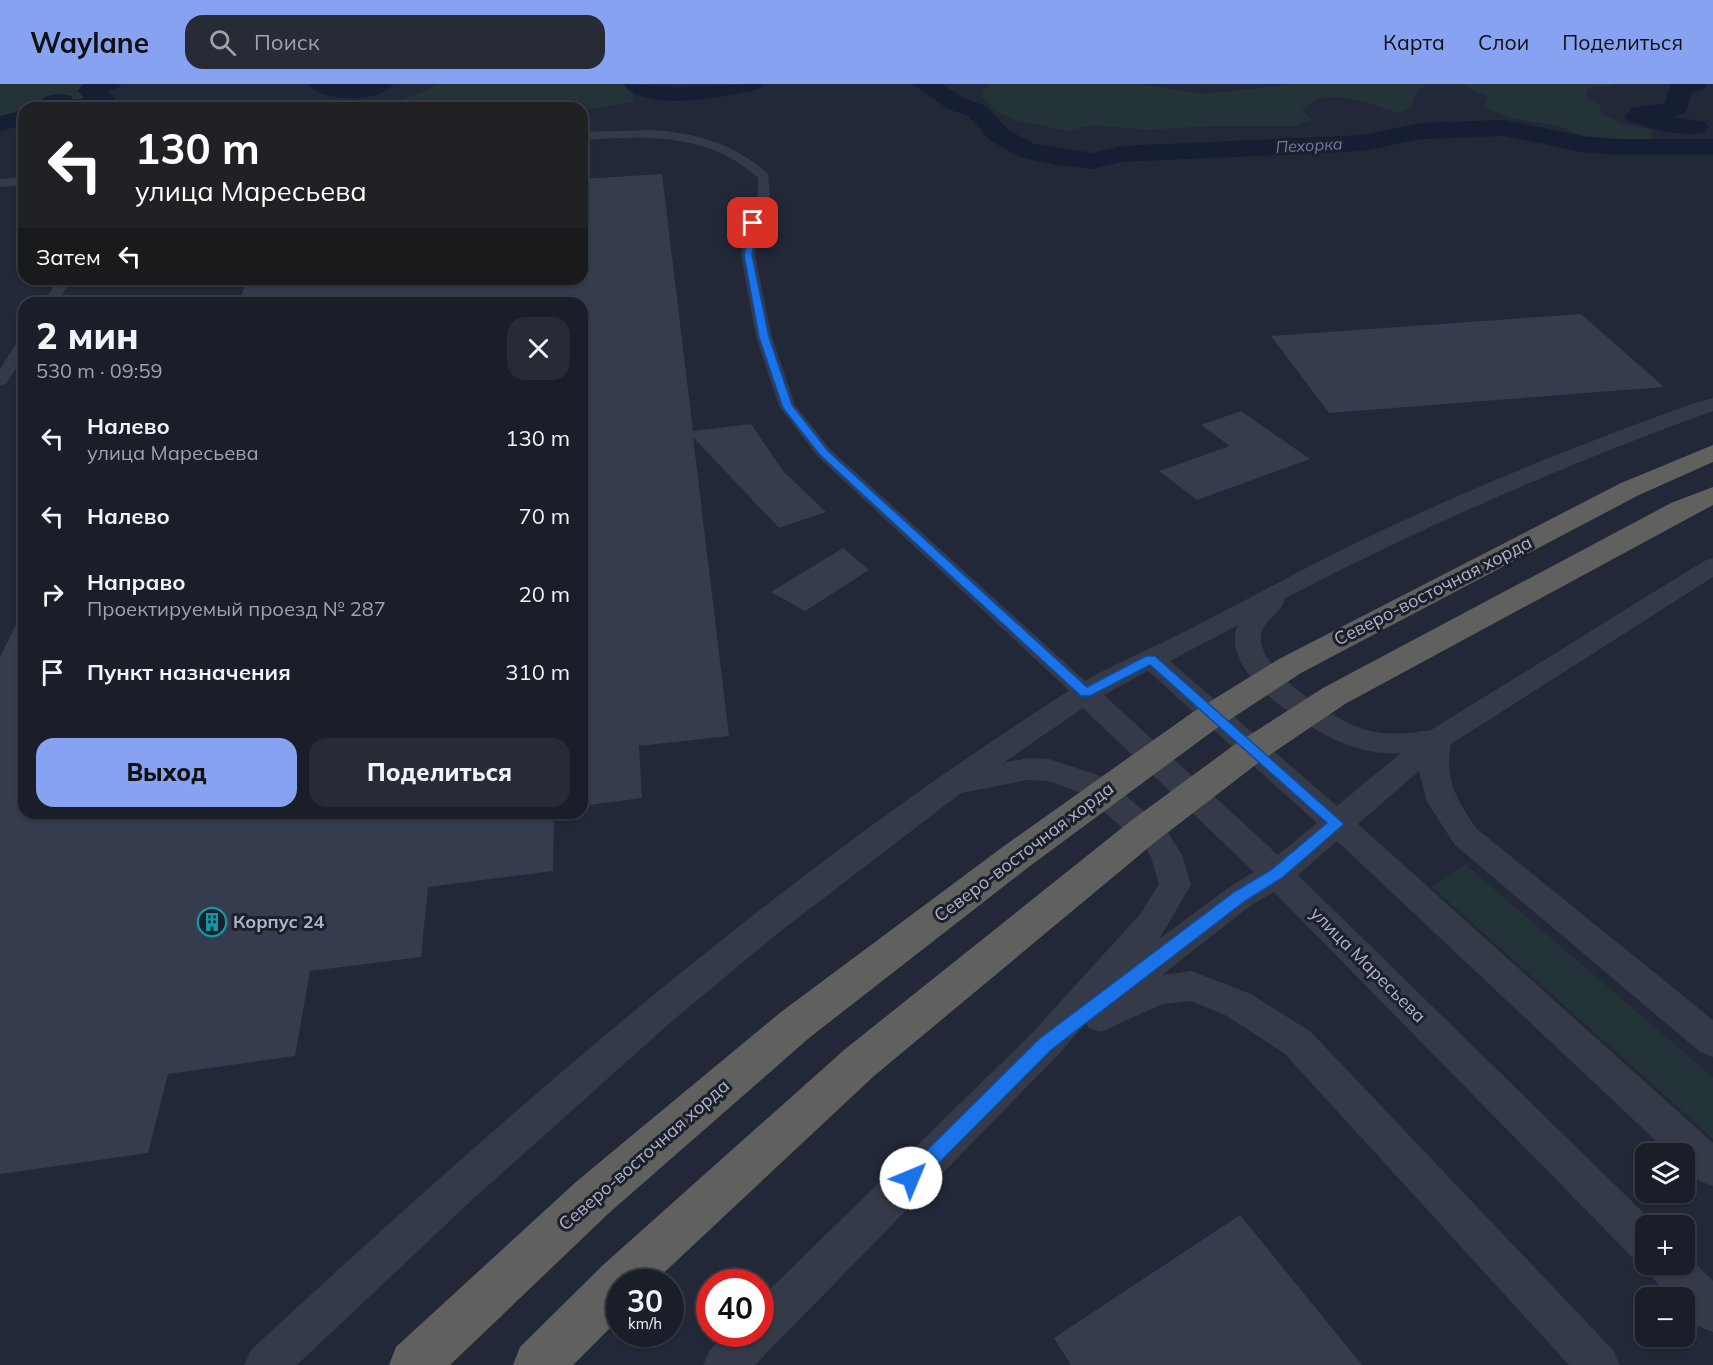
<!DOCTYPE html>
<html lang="ru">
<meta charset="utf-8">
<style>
:root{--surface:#1a1e29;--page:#272b35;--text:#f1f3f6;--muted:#9fa2a8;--line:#383c46;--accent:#88a2f2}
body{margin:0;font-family:Mulish,sans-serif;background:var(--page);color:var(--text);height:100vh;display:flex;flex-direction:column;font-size:22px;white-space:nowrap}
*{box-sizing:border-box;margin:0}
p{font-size:20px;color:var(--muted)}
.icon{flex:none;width:33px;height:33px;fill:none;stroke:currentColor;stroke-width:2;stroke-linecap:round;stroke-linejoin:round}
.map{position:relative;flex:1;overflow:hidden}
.panel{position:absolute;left:18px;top:213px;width:570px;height:522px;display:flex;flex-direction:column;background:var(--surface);border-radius:18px;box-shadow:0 2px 4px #0004,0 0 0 2px var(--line)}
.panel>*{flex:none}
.guide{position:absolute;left:18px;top:18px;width:570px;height:183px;border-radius:18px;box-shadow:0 2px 4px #0004,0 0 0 2px var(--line);background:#202124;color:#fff;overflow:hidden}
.controls{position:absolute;left:1635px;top:1059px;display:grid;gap:12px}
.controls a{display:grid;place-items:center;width:60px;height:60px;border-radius:12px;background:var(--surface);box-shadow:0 2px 4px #0004,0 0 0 2px var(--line);font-size:30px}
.speed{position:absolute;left:606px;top:1185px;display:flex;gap:12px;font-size:30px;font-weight:700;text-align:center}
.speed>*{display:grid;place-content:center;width:78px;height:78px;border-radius:50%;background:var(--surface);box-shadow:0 2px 4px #0004,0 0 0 2px var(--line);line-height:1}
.speed small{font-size:15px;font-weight:400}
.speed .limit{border:9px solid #d22;background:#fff;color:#111}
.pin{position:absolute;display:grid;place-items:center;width:51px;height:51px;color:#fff;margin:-26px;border-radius:12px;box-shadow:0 3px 9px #0006}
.me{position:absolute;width:66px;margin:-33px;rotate:45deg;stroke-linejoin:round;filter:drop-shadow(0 0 4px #0008)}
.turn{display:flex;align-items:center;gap:21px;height:126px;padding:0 18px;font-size:27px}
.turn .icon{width:78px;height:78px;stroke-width:2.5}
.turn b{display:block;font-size:42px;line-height:51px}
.then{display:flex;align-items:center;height:57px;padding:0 18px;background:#0003;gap:12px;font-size:22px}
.round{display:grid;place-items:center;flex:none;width:63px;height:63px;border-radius:18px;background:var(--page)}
.summary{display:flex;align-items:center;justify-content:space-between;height:102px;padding:0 18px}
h1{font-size:36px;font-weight:800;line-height:45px}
.cta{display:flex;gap:12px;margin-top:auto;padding:12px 18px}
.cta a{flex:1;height:69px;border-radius:18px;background:var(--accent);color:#111;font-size:24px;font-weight:800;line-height:69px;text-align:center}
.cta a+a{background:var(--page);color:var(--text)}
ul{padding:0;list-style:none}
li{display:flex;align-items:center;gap:18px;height:78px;padding:0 18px}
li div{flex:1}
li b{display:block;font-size:22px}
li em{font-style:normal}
header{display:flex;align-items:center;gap:36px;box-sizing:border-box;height:84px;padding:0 30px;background:var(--accent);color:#111}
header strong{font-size:28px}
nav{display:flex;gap:33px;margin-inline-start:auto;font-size:21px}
.search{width:420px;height:54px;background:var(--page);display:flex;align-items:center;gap:15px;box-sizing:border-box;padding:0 21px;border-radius:18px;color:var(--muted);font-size:22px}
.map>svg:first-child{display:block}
</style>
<header>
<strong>Waylane</strong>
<div class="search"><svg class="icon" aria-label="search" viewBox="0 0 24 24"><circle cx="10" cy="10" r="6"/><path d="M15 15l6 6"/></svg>Поиск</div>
<nav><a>Карта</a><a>Слои</a><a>Поделиться</a></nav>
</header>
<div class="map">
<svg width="1713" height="1281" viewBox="0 0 1713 1281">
<rect width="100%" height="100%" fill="#222837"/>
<g fill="#243338">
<path d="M0 0H109L94 2 90 6 105 17 69 24 62 21 61 17 54 18 45 24H24V33L0 40Z"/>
<path d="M437 0H622L633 8V18L582 26V24H377L423 8Z"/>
<path d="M990 0H1138L1206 10 1295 0H1428L1418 5 1411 22 1398 29C1370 19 1325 0 1302 26L1313 36 1296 42H1209L1150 46 1091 41 1068 47 1016 36 996 27 985 17 981 8Z"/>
<path d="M1461 0H1612L1615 2 1589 3 1585 11 1599 21 1602 30 1622 40 1652 46 1651 56C1628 57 1603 57 1581 51 1572 49 1564 43 1555 41 1525 36 1512 38 1484 22L1488 13Z"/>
<path d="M1465 780 1713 993V1055L1432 803Z"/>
</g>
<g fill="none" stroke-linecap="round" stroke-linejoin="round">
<g fill="#161e34" fill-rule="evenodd">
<path d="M83 0H121L117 5 107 7 117 17 114 22 106 24H33C42 11 56 8 71 12L73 16 84 14 78 7Z"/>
<path d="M308 0H393C380 19 321 19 308 0Z"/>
<path d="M623 0 677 3 763 0 759 5C730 12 644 30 623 0Z"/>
<path d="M913 0H941L966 15 986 22 1008 46 1035 60 1093 69 1121 62 1363 51 1421 39 1505 36 1581 52 1618 55H1713V71H1618L1581 68 1505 52 1421 55 1363 67 1121 78 1093 85 1055 81 1017 72 990 56 968 32 948 25Z"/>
<path d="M1671 0H1708L1704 5 1692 8 1685 30 1672 33 1705 38 1709 43 1705 48C1681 54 1652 44 1628 38L1625 33 1632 24 1665 19Z"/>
<path d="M24 26V41L0 47V32Z"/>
</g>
</g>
<g fill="#343c4e">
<path d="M662 90 693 347 751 340 784 388 826 428 779 444 693 353 729 652 639 662 642 714 582 722V219H238L248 195H582V95Z"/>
<path d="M1581 230 1664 303 1329 329 1271 252Z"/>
<path d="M1241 327 1310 375 1197 416 1159 387 1230 362 1201 341Z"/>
<path d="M843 464 869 486 805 527 771 508Z"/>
<path d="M24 524V729H554L553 787 428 803 421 873 310 887 295 972 168 990 148 1069 0 1090V573Z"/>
<path d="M1240 1131 1362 1281H1071L1054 1254Z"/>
</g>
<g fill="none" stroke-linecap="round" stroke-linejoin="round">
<g fill="#353a48" fill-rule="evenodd">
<path d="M654 46C699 50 735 60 768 90L770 111 760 139 755 171 772 253 795 321 830 365 1093 604 1096 609 1093 614 1085 617 1077 614 818 373 779 322 756 253 741 171 746 139 758 111V94C709 48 645 52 582 56V48Z"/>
<path d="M24 93V101L0 103V95Z"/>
<path d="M58 195H72L57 219H43Z"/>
<path d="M24 255V272L6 300 0 302V285L18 257Z"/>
</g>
<g fill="#353a48" fill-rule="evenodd">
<path d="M1713 314V327C1572 378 1435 437 1301 506L1284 515C1286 527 1259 536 1261 556 1263 590 1336 637 1366 646 1387 652 1410 649 1431 646L1704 477 1713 474V493L1451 660C1444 695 1457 717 1477 745L1713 936V973L1700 968 1455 761 1427 718 1419 687 1358 740 1713 1059V1102L1699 1097 1684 1083V1070H1670L1337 757 1298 791 1657 1142H1646V1179L1632 1173 1274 808 1250 822 1162 891 1192 887 1204 892 1251 910 1311 948 1613 1266 1620 1281H1569L1285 970 1227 932 1191 917 1162 920 1101 948 1089 944 1086 939 1058 971 755 1281H703L710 1266 726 1250H760V1215L1032 949 1141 829 1159 800 1151 773 1145 763 1082 709 1048 697 1028 696 961 709 773 853 671 938 473 1115 297 1281H244L251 1266C508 1028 773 795 1070 606 1107 582 1149 566 1188 546 1262 508 1333 468 1409 434 1478 402 1549 373 1621 346 1651 335 1682 322 1713 314ZM1238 541C1216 589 1314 650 1351 662 1368 668 1384 670 1401 669L1337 722 1170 577ZM1148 587 1317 739 1278 771 1104 611ZM1083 624 1254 788 1228 804 1159 855 1191 801 1182 771 1167 747 1104 693 1049 675 1028 674 1003 679Z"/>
<path d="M1684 1169 1713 1197V1248L1698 1242 1684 1228V1214H1671L1653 1194 1647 1180H1684Z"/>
</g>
<g fill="#60605e" fill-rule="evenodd">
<path d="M1713 361V378L1639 411 1301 589 1217 644 1030 782 809 954 609 1129 450 1281H389L396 1263 577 1097 781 928 1004 762 1193 628 1279 575 1621 399Z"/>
<path d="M1713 403V421L1345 620 1258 679 1154 759 874 992 654 1198H620V1234L573 1281H513L520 1263 603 1181 844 966 1128 739 1234 661 1323 604 1671 419Z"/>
</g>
</g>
<path fill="#1a73e8" stroke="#114b97" stroke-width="1.5" d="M750 137 757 139 752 171 769 253 792 321 828 367 1087 603 1146 572H1155L1344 740 1282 794 1245 817 1051 966 918 1100 911 1103 905 1100 902 1094 905 1088 1039 955 1234 808 1271 786 1327 739 1150 581 1090 612H1081L820 371 783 324 759 253 744 171Z"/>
<defs>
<g id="building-ring" transform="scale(1.5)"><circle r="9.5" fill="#1b202c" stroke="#0f9aa8" stroke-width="1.5"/><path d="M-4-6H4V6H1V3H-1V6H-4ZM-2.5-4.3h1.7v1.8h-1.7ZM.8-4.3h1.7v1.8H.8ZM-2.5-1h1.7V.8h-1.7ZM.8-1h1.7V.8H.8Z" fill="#0f9aa8"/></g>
</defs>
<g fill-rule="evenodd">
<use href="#building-ring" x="212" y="838"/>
</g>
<g text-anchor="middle" stroke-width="6" stroke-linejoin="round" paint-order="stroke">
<g font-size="16" font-style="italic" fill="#6b7ba2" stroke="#1b202c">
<text transform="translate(1309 61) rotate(-3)" y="6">Пехорка</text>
</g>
<g font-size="18" fill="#b0b5c4" stroke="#1b202c">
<text transform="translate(1433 507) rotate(-27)" y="6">Северо-восточная хорда</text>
<text transform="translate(1024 768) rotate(-37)" y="6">Северо-восточная хорда</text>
<text transform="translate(1368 881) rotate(45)" y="6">улица Маресьева</text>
<text transform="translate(644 1071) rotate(-41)" y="6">Северо-восточная хорда</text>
</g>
<g font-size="18" font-weight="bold" fill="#b0b5c4" stroke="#1b202c" text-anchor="start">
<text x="233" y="844">Корпус 24</text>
</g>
</g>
</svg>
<div class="controls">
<a><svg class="icon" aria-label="layers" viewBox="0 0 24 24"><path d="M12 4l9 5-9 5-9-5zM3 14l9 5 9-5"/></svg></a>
<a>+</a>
<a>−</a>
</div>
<div class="speed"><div>30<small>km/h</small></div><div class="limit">40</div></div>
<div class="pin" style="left:753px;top:139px;background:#d93025"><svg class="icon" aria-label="arrive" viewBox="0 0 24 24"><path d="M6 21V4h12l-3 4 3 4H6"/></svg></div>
<svg class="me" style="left:911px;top:1094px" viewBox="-20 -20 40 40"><circle r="19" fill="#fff"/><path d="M0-13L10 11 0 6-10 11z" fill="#1a73e8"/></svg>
<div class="guide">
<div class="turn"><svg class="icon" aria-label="left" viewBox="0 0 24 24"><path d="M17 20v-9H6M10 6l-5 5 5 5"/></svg><div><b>130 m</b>улица Маресьева</div></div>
<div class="then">Затем<svg class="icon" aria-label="left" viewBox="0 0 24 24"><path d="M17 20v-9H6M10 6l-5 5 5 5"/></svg></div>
</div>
<section class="panel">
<div class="summary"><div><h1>2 мин</h1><p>530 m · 09:59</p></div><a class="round"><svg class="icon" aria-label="close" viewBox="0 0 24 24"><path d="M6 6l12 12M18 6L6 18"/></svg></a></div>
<ul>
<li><svg class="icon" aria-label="left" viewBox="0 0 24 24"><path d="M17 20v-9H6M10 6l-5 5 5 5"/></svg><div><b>Налево</b><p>улица Маресьева</p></div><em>130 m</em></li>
<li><svg class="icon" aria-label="left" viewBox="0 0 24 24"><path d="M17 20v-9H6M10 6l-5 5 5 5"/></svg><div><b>Налево</b></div><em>70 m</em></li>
<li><svg class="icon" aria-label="right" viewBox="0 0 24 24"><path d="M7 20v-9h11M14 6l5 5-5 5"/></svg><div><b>Направо</b><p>Проектируемый проезд № 287</p></div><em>20 m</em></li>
<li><svg class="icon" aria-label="arrive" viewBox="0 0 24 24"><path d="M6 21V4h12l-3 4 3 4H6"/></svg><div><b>Пункт назначения</b></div><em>310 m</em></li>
</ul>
<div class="cta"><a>Выход</a><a>Поделиться</a></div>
</section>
</div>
